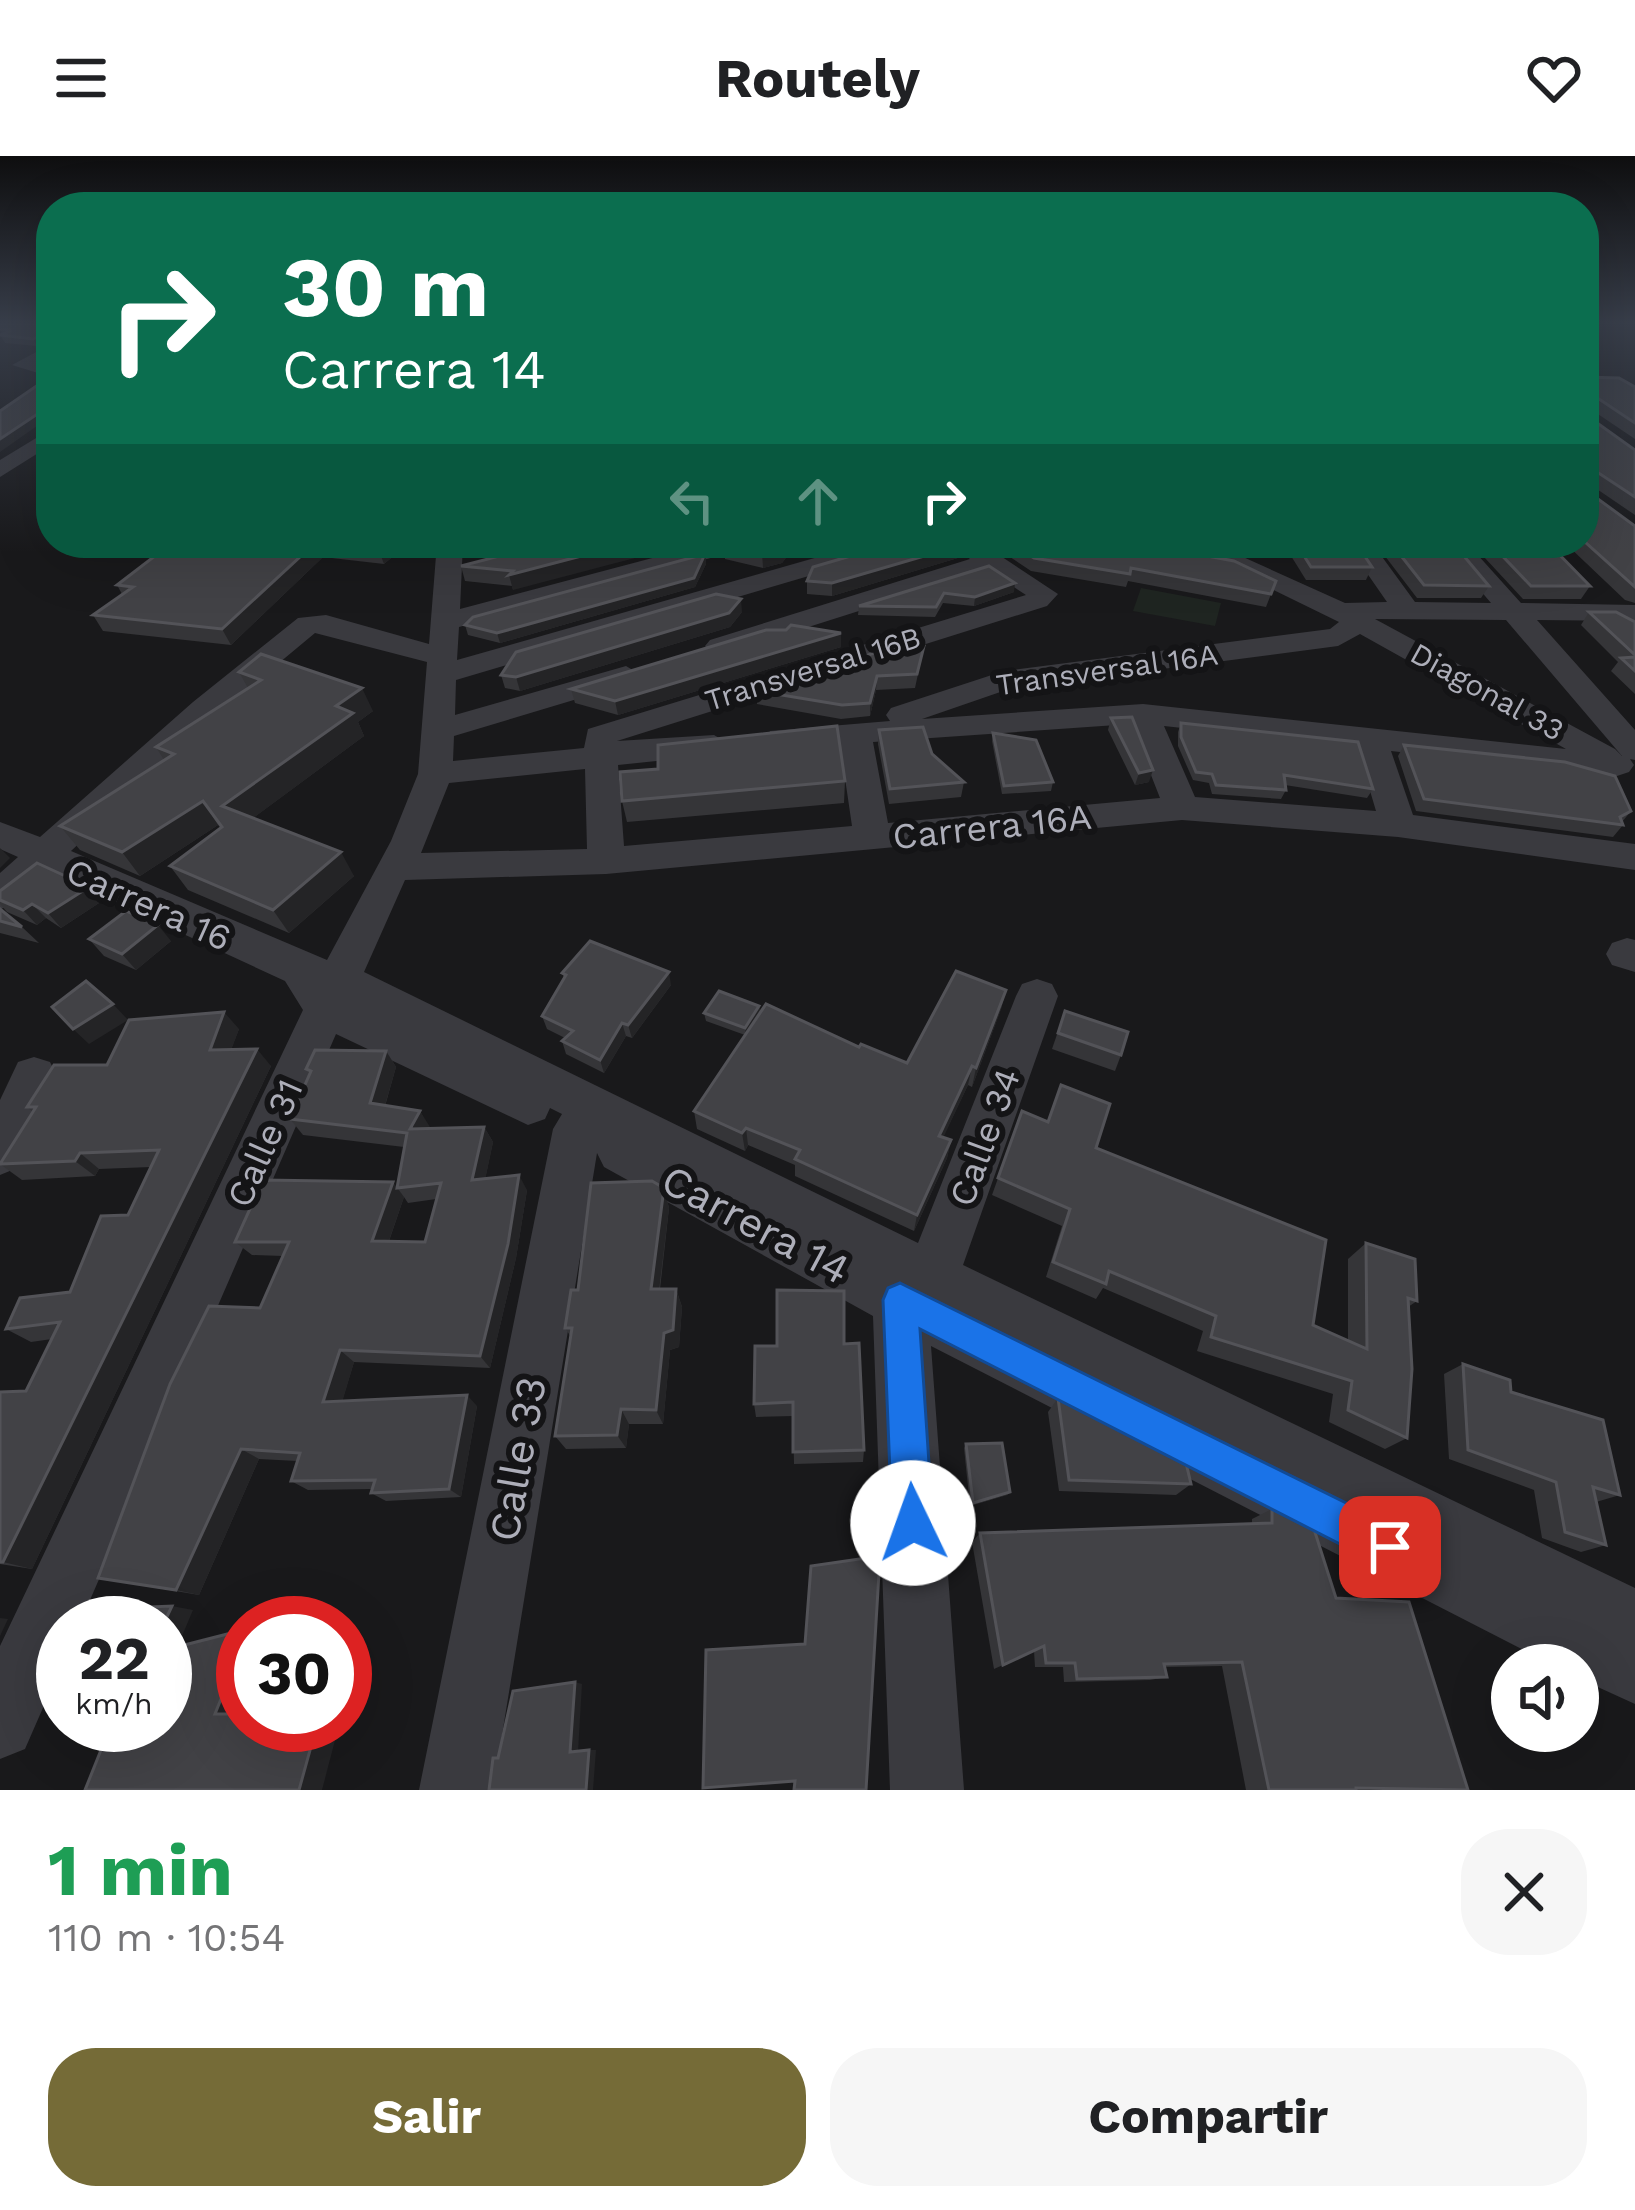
<!DOCTYPE html>
<html lang="es">
<meta charset="utf-8">
<style>
:root{--surface:#fff;--page:#f6f6f6;--text:#202124;--muted:#757577;--accent:#756b37}
body{margin:0;font-family:"Work Sans",sans-serif;background:var(--page);color:var(--text);height:100vh;display:flex;flex-direction:column;font-size:45px;white-space:nowrap}
*{box-sizing:border-box;margin:0}
p{font-size:39px;color:var(--muted)}
.icon{flex:none;width:66px;height:66px;fill:none;stroke:currentColor;stroke-width:2;stroke-linecap:round;stroke-linejoin:round}
.map{position:relative;height:1634px;overflow:hidden}
.side{display:flex;flex-direction:column;background:var(--surface);flex:1}
.side>*{flex:none}
.hud{position:absolute;left:36px;top:36px;width:1563px;height:366px;border-radius:48px;box-shadow:0 12px 48px #0002;background:#0b6e4f;color:#fff;overflow:hidden}
.buttons{position:absolute;left:1491px;top:1488px;display:grid;gap:24px}
.buttons a{display:grid;place-items:center;width:108px;height:108px;border-radius:50%;background:var(--surface);box-shadow:0 12px 48px #0002;font-size:60px}
.speed{position:absolute;left:36px;top:1440px;display:flex;gap:24px;font-size:60px;font-weight:700;text-align:center}
.speed>*{display:grid;place-content:center;width:156px;height:156px;border-radius:50%;background:var(--surface);box-shadow:0 12px 48px #0002;line-height:1}
.speed small{font-size:30px;font-weight:400}
.speed .limit{border:18px solid #d22;background:#fff;color:#111}
.pin{position:absolute;display:grid;place-items:center;width:102px;height:102px;color:#fff;margin:-51px;border-radius:24px;box-shadow:0 6px 18px #0006}
.me{position:absolute;width:132px;margin:-66px;rotate:357deg;stroke-linejoin:round;filter:drop-shadow(0 0 9px #0008)}
.turn{display:flex;align-items:center;gap:42px;height:252px;padding:0 48px;font-size:54px}
.turn .icon{width:156px;height:156px;stroke-width:2.5}
.turn b{display:block;font-size:84px;line-height:102px}
.lanes{display:flex;align-items:center;height:114px;padding:0 48px;background:#0003;justify-content:center;gap:60px;direction:ltr}
.lanes .off{opacity:.35}
.round{display:grid;place-items:center;flex:none;width:126px;height:126px;border-radius:48px;background:var(--page)}
.overview{display:flex;align-items:center;justify-content:space-between;height:204px;padding:0 48px}
h1{font-size:72px;font-weight:700;line-height:90px;color:#1e9e55}
.button{display:flex;gap:24px;margin-top:auto;padding:24px 48px}
.button a{flex:1;height:138px;border-radius:48px;background:var(--accent);color:#fff;font-size:48px;font-weight:700;line-height:138px;text-align:center}
.button a+a{background:var(--page);color:var(--text)}
header{display:flex;justify-content:space-between;align-items:center;height:156px;padding:0 48px;background:var(--surface);font-size:54px;font-weight:700}
.map>svg:first-child{display:block}
</style>
<header><svg class="icon" aria-label="menu" viewBox="0 0 24 24"><path d="M4 6h16M4 12h16M4 18h16"/></svg>Routely<svg class="icon" aria-label="heart" viewBox="0 0 24 24"><path d="M12 20l-8-8c-3-5 5-10 8-4 3-6 11-1 8 4z"/></svg></header>
<div class="map">
<svg width="1635" height="1634" viewBox="0 0 1635 1634">
<rect width="100%" height="100%" fill="#19191b"/>
<path fill="#1f2521" d="M1141 432 1221 447 1215 470 1133 455Z"/>
<g fill="none" stroke-linecap="round" stroke-linejoin="round">
<g fill="#3a3a3f" fill-rule="evenodd">
<path d="M51 188V200L39 207 51 209V221L12 209Z"/>
<path d="M51 273V289L0 321V304Z"/>
<path d="M437 387H463L460 453 709 387H751L747 392 459 471 457 504 867 387H908L904 392 456 524 455 559 626 510 641 519 637 525 454 580 453 605 584 592 588 573 1026 439 988 414 730 496H710L705 490 710 484 970 403 950 387H981L1058 438 1047 450 617 585 714 579 731 589 714 599 618 609 624 690 852 670 840 588 782 592 766 582 770 575 890 565 886 559 891 552 1004 515 1330 473 1339 466 1178 387H1212L1345 447 1387 446 1346 387H1372L1415 446 1491 447 1440 387H1467L1521 447 1635 449V465L1537 464 1635 574V604L1630 603 1634 609 1629 616 1617 620 1391 595 1413 659 1635 688V714L1398 681 1182 664 606 718 405 724 364 816 918 1087 1016 840 1022 828 1037 823 1052 828 1058 840 963 1109 1635 1432V1548L1578 1522V1509H1553L931 1190 964 1634H890L873 1160 604 1011 597 997 493 1634H419L553 973 562 958 550 952 545 963 528 969 336 878 80 1467H63V1506L25 1593 0 1603V1490L303 854 285 825 49 716 14 749 0 753V717L18 701 0 693V666L40 681 193 546 298 462 326 459 429 488ZM1375 463 1506 464 1622 600 1615 593ZM315 477 427 506 418 618 391 685 327 804 71 695 215 560ZM1360 478 1566 593 1143 548 922 563 1009 533 1338 490ZM1131 568 1160 642 888 667 873 586ZM1164 570 1357 591 1376 655 1195 641ZM585 613 587 693 421 697 449 627Z"/>
<path d="M1627 782 1635 784V816L1612 809 1606 798 1612 787Z"/>
<path d="M34 901 50 906 57 920 17 1012 0 1019V944L18 906Z"/>
</g>
</g>
<g fill="#353538" fill-rule="evenodd">
<path d="M0 168H51L37 190 5 187 1 180Z"/>
<path d="M1584 221 1635 231V283L1586 250V259L1635 294V359L1588 327 1587 335 1635 370V447L1625 444 1565 387H1584Z"/>
<path d="M182 387H415L412 391 405 390 384 408 323 401 231 489 103 475 93 459 122 438 117 429Z"/>
<path d="M549 387 513 434 512 430 465 425 461 410Z"/>
<path d="M724 387H797L782 407 763 412 725 403Z"/>
<path d="M989 387H1137L1276 425 1266 451 1128 425 1126 431 1031 415Z"/>
<path d="M1283 387H1356L1372 411 1366 424H1306Z"/>
<path d="M1375 387H1453L1489 430 1481 442H1417Z"/>
<path d="M1471 387H1548L1590 430 1581 443H1523Z"/>
<path d="M962 389 961 401 832 440 807 438V425Z"/>
<path d="M705 398 706 408 695 431 500 487 468 479 465 469Z"/>
<path d="M989 410 1014 436 974 450 943 447 935 461 858 459 859 450Z"/>
<path d="M742 456 730 471 520 535 505 532 501 519Z"/>
<path d="M1589 456 1635 466V538L1611 515 1618 506 1581 469Z"/>
<path d="M841 477V491L618 559 575 547 571 533Z"/>
<path d="M924 490 915 532 876 534 870 560 841 563 757 548V535Z"/>
<path d="M239 516 373 555 358 566 364 580 253 662 354 720 289 777 188 734 170 710 221 672 218 669 140 720 80 694 60 670 164 604 156 591 248 532Z"/>
<path d="M1111 562 1149 626 1135 629 1108 574Z"/>
<path d="M1181 567 1373 633 1367 642 1285 629 1286 634 1281 643 1212 638 1209 627 1193 624 1178 590V576Z"/>
<path d="M879 574 932 598 964 626 961 641 889 648 878 588Z"/>
<path d="M993 577 1053 626 1051 635 1002 638 992 585Z"/>
<path d="M1404 589 1631 655 1622 666 1623 669 1613 681 1416 655 1398 600Z"/>
<path d="M658 613 845 625 844 647 627 666 622 645Z"/>
<path d="M0 735 102 745 61 772 46 762 37 769 7 756 0 748Z"/>
<path d="M0 753 22 771 39 787 0 777Z"/>
<path d="M89 783 171 785 136 814 104 800Z"/>
<path d="M562 817 671 829 632 882 626 880 604 917 566 898 562 885 565 882 547 873 542 860 564 822Z"/>
<path d="M1006 834 1001 853 972 931 968 929 943 981 951 984 947 1002 914 1075 795 1020V1009L748 989 745 995 697 973 694 955 745 879 706 865 704 857 759 850 760 857 907 907Z"/>
<path d="M1065 855 1121 899 1115 915 1052 893Z"/>
<path d="M239 873 231 893 271 910 32 1413 0 1408V1236L26 1235 52 1183 31 1186 6 1173 70 1136 128 1059 151 1011 99 1013 95 1020 22 1024 0 1008 33 956 27 951 107 909Z"/>
<path d="M386 895 396 911 385 950 420 955 429 972 484 971 493 986 485 1023 527 1034 516 1102 490 1212 354 1206 342 1245 477 1250 461 1341 386 1345 371 1337 372 1333 308 1334 291 1325 297 1305 259 1303 199 1439 98 1422 260 1152 283 1100 252 1099 235 1086 397 1032 404 991 303 979 290 963 310 918 306 913ZM404 1041 408 1047 436 1043 425 1086 389 1085Z"/>
<path d="M1022 955 1096 992 1313 1169 1348 1185V1103L1366 1087 1417 1145 1408 1151 1407 1282 1385 1293 1329 1266 1333 1238 1197 1195 1203 1175 1103 1132 1096 1143 1046 1121 1062 1070 992 1039Z"/>
<path d="M664 1032 669 1052 660 1133H676L682 1151 679 1191 670 1194 663 1268H629L626 1292 566 1293 555 1280 571 1181 565 1172 578 1134Z"/>
<path d="M844 1188 864 1294 863 1306 794 1308 793 1260 756 1261 754 1248Z"/>
<path d="M1463 1208 1511 1236 1620 1339 1596 1346 1606 1389 1581 1396 1542 1382 1534 1334 1449 1303 1444 1218Z"/>
<path d="M1058 1242 1191 1328 1176 1339 1059 1335 1048 1256Z"/>
<path d="M966 1288 1010 1336 1007 1339 970 1350 964 1292Z"/>
<path d="M1272 1353 1356 1634H1246L1222 1510 1165 1511 1167 1521 1150 1524 1064 1526 1063 1511H1035L1034 1495 994 1513 972 1386 980 1377 1252 1367V1363Z"/>
</g>
<g fill="#242426">
<path d="M48 176 51 184 37 190 33 183Z"/>
<path d="M51 249V260L0 296V283Z"/>
<path d="M315 387H317L323 401 231 489 222 473Z"/>
<path d="M384 387H404L405 390 384 408 378 392Z"/>
<path d="M631 387H692L513 434 509 419Z"/>
<path d="M785 387H797L782 407 763 412 762 397Z"/>
<path d="M825 387H851L825 394Z"/>
<path d="M962 389 961 401 832 440V427Z"/>
<path d="M705 398 706 408 695 431 500 487 497 477Z"/>
<path d="M1015 427 1014 436 974 450 975 441Z"/>
<path d="M741 443 742 456 730 471 520 535 516 521Z"/>
<path d="M841 477V491L618 559 615 545Z"/>
<path d="M877 520 876 534 870 560V547Z"/>
<path d="M362 532 373 555 358 566 364 580 237 674 222 650 336 550Z"/>
<path d="M1153 614 1149 626 1135 629 1139 617Z"/>
<path d="M203 645 218 669 140 720 122 696Z"/>
<path d="M0 692 10 702 0 712Z"/>
<path d="M341 696 354 720 289 777 273 754Z"/>
<path d="M89 731 102 745 61 772 48 757Z"/>
<path d="M32 748 46 762 37 769 23 754Z"/>
<path d="M158 769 171 785 136 814 122 798Z"/>
<path d="M669 816 671 829 632 882 628 869Z"/>
<path d="M1006 834 1001 853 972 931 976 912Z"/>
<path d="M113 848 128 864 89 888 73 873Z"/>
<path d="M759 850 760 858 746 880 745 872Z"/>
<path d="M224 856 239 873 225 911 210 894Z"/>
<path d="M622 867 626 880 604 917 600 904Z"/>
<path d="M257 893 271 910 32 1413 3 1406Z"/>
<path d="M386 895 396 911 381 963 370 947Z"/>
<path d="M972 910 968 929 936 997 939 980Z"/>
<path d="M420 955 430 971 421 988 410 973Z"/>
<path d="M484 971 493 986 482 1039 472 1024Z"/>
<path d="M746 972 748 989 745 995 742 977Z"/>
<path d="M951 984 947 1002 914 1075 917 1059Z"/>
<path d="M80 997 99 1013 95 1020 75 1005Z"/>
<path d="M519 1019 527 1034 516 1102 490 1212 480 1200Z"/>
<path d="M393 1026 404 1041 384 1099 372 1085Z"/>
<path d="M664 1032 669 1052 657 1151 651 1133Z"/>
<path d="M676 1133 682 1151 679 1191 670 1194 663 1268 656 1254 664 1177Z"/>
<path d="M340 1194 354 1206 339 1257 323 1246Z"/>
<path d="M467 1239 477 1250 461 1341 449 1333Z"/>
<path d="M621 1253 629 1268 626 1292 617 1279Z"/>
<path d="M241 1293 259 1303 199 1439 176 1434Z"/>
<path d="M1010 1336 1007 1339 970 1350 973 1347Z"/>
<path d="M172 1450 193 1454 182 1480 165 1478V1467Z"/>
<path d="M0 1462 8 1463 0 1480Z"/>
<path d="M243 1488V1554L241 1559 215 1558Z"/>
<path d="M575 1526 582 1528 578 1596H570Z"/>
<path d="M317 1569H339L322 1634H299Z"/>
<path d="M589 1594H596L593 1634H586Z"/>
</g>
<g fill="#424246" stroke="#535358" stroke-width="3">
<path d="M0 168H51V184L48 176 33 183 0 179 12 174 0 173Z"/>
<path d="M51 220V249L0 283V255Z"/>
<path d="M1584 221 1619 222 1635 231V267L1593 239 1586 243V259L1635 294V341L1591 312 1587 335 1635 370V431L1584 385Z"/>
<path d="M182 387H315L222 473 93 459 133 431 117 429 160 396 168 397Z"/>
<path d="M331 387H384L378 392Z"/>
<path d="M549 387H631L509 419 513 415 461 410Z"/>
<path d="M724 387H785L781 391 762 397Z"/>
<path d="M895 387H960L962 389 832 427 807 425 813 411Z"/>
<path d="M1010 387H1137L1234 405 1276 425 1271 438 1131 412 1130 418 1034 402Z"/>
<path d="M1296 387H1356L1372 411H1311Z"/>
<path d="M1391 387H1453L1489 430 1424 429Z"/>
<path d="M1490 387H1548L1590 430H1531Z"/>
<path d="M705 398 694 422 497 477 465 469 473 461Z"/>
<path d="M989 410 1015 427 975 441 944 437 936 451 859 450Z"/>
<path d="M716 438 741 443 729 457 516 521 501 519 516 496Z"/>
<path d="M1589 456H1616L1635 466V499Z"/>
<path d="M791 469 841 477 615 545 571 533 766 474H786Z"/>
<path d="M905 487 924 490 917 518 877 520 870 547 842 549 757 535Z"/>
<path d="M261 498 362 532 336 550 353 557 222 650 341 696 273 754 170 710 222 671 203 645 122 696 60 670 174 598 156 591 261 524 239 516Z"/>
<path d="M1635 501V515L1621 502Z"/>
<path d="M1132 561 1153 614 1139 617 1111 562Z"/>
<path d="M1181 567 1358 586 1373 633 1284 619 1286 634 1216 629 1212 618 1196 616 1181 581Z"/>
<path d="M837 570 845 625 622 645 620 616 658 613V589Z"/>
<path d="M923 571 932 598 964 626 890 633 879 574Z"/>
<path d="M993 577 1036 584 1053 626 1004 630Z"/>
<path d="M1404 589 1565 606 1615 620 1631 655 1620 661 1623 669 1424 643Z"/>
<path d="M37 707 89 731 48 757 32 748 23 754 0 744V735Z"/>
<path d="M0 753 22 771 0 765Z"/>
<path d="M126 755 158 769 122 798 89 783Z"/>
<path d="M590 785 669 816 628 869 622 867 600 904 562 885 573 875 542 860 566 819 562 817Z"/>
<path d="M956 815 1006 834 976 912 972 910 939 980 951 984 917 1059 795 1003 800 994 746 972 742 977 694 955 766 848 859 891 861 888 907 907Z"/>
<path d="M86 825 113 848 73 873 52 851Z"/>
<path d="M719 835 759 850 745 872 704 857Z"/>
<path d="M1065 855 1128 876 1121 899 1058 877Z"/>
<path d="M224 856 210 894 257 893 3 1406H0V1236L26 1235 60 1166 6 1173 20 1142 70 1136 101 1060 128 1059 159 994 80 997 75 1005 0 1008 36 951H27L54 909H107L129 864Z"/>
<path d="M315 894 386 895 370 947 420 955 410 973 484 971 472 1024 519 1019 508 1088 480 1200 340 1194 323 1246 467 1239 449 1333 371 1337 375 1324 291 1325 300 1297 241 1293 176 1434 98 1422 170 1228 209 1150 260 1152 289 1086H235L263 1024 393 1026 372 1085 425 1086 441 1027 397 1032 407 977 290 963 311 915 306 913Z"/>
<path d="M1061 929 1110 948 1096 992 1326 1084 1313 1169 1367 1193 1366 1087 1415 1103 1417 1145 1408 1142 1412 1213 1407 1282 1348 1254 1352 1225 1211 1181 1216 1160 1109 1115 1106 1128 1053 1106 1070 1053 998 1022 1022 955 1048 966Z"/>
<path d="M652 1025 664 1032 651 1133H676L673 1174 664 1177 656 1254 621 1253 617 1279 555 1280 572 1172H565L571 1134H578L591 1027Z"/>
<path d="M777 1134 844 1135V1188L859 1187 864 1294 793 1296V1246L754 1248 755 1190H777Z"/>
<path d="M1463 1208 1510 1224 1511 1236 1603 1264 1620 1339 1593 1331 1606 1389 1565 1376 1556 1326 1468 1294Z"/>
<path d="M1058 1242 1186 1307 1191 1328 1069 1324Z"/>
<path d="M1002 1287 1010 1336 973 1347 966 1288Z"/>
<path d="M1272 1353H1279L1313 1370 1336 1442 1409 1446 1468 1634 1356 1632V1634H1269L1242 1506 1164 1508 1167 1521 1077 1523 1075 1507H1046L1044 1490 1003 1509 980 1377 1272 1367Z"/>
<path d="M880 1400 866 1634H794L795 1625 703 1632 706 1494 805 1488 811 1410Z"/>
<path d="M172 1450 164 1467H75V1454Z"/>
<path d="M243 1474V1488L215 1558H243V1569H317L299 1634H85L111 1569H165V1494Z"/>
<path d="M575 1526 570 1596 589 1594 586 1634H489L493 1602H498L513 1535Z"/>
</g>
<linearGradient id="sky" x2="0" y2="1"><stop stop-color="#0e0e0f"/><stop offset="0.42" stop-color="#383e4a"/><stop offset="1" stop-color="#383e4a" stop-opacity="0"/></linearGradient>
<rect width="1635" height="397" fill="url(#sky)"/>
<path fill="#1a73e8" stroke="#114b97" stroke-width="3" d="M900 1127 1405 1376 1411 1391 1405 1406 1390 1412 1375 1406 920 1173 933 1367 927 1382 913 1388 898 1382 892 1367 883 1144 888 1132Z"/>
<g text-anchor="middle" stroke-width="12" stroke-linejoin="round" paint-order="stroke">
<g font-size="30" fill="#adaeb9" stroke="#141416">
<text transform="translate(813 513) rotate(-17)" y="10">Transversal 16B</text>
<text transform="translate(1107 514) rotate(-8)" y="10">Transversal 16A</text>
<text transform="translate(1487 536) rotate(29)" y="10">Diagonal 33</text>
</g>
<g font-size="36" fill="#adaeb9" stroke="#141416">
<text transform="translate(992 670) rotate(-6)" y="13">Carrera 16A</text>
<text transform="translate(149 748) rotate(24)" y="13">Carrera 16</text>
<text transform="translate(984 981) rotate(-70)" y="13">Calle 34</text>
<text transform="translate(264 987) rotate(-66)" y="13">Calle 31</text>
</g>
<g font-size="42" fill="#adaeb9" stroke="#141416">
<text transform="translate(756 1068) rotate(28)" y="15">Carrera 14</text>
<text transform="translate(517 1303) rotate(-80)" y="15">Calle 33</text>
</g>
</g>
</svg>
<div class="buttons">
<a><svg class="icon" aria-label="sound" viewBox="0 0 24 24"><path d="M4 9h4l5-4v14l-5-4H4zM17 9q2 3 0 6"/></svg></a>
</div>
<div class="speed"><div>22<small>km/h</small></div><div class="limit">30</div></div>
<div class="pin" style="left:1390px;top:1391px;background:#d93025"><svg class="icon" aria-label="arrive" viewBox="0 0 24 24"><path d="M6 21V4h12l-3 4 3 4H6"/></svg></div>
<svg class="me" style="left:913px;top:1367px" viewBox="-20 -20 40 40"><circle r="19" fill="#fff"/><path d="M0-13L10 11 0 6-10 11z" fill="#1a73e8"/></svg>
<div class="hud">
<div class="turn"><svg class="icon" aria-label="right" viewBox="0 0 24 24"><path d="M7 20v-9h11M14 6l5 5-5 5"/></svg><div><b>30 m</b>Carrera 14</div></div>
<div class="lanes"><svg class="icon off" aria-label="left" viewBox="0 0 24 24"><path d="M17 20v-9H6M10 6l-5 5 5 5"/></svg><svg class="icon off" aria-label="ahead" viewBox="0 0 24 24"><path d="M12 20V5M6 11l6-6 6 6"/></svg><svg class="icon" aria-label="right" viewBox="0 0 24 24"><path d="M7 20v-9h11M14 6l5 5-5 5"/></svg></div>
</div>
</div>
<section class="side">
<div class="overview"><div><h1>1 min</h1><p>110 m · 10:54</p></div><a class="round"><svg class="icon" aria-label="close" viewBox="0 0 24 24"><path d="M6 6l12 12M18 6L6 18"/></svg></a></div>
<div class="button"><a>Salir</a><a>Compartir</a></div>
</section>
